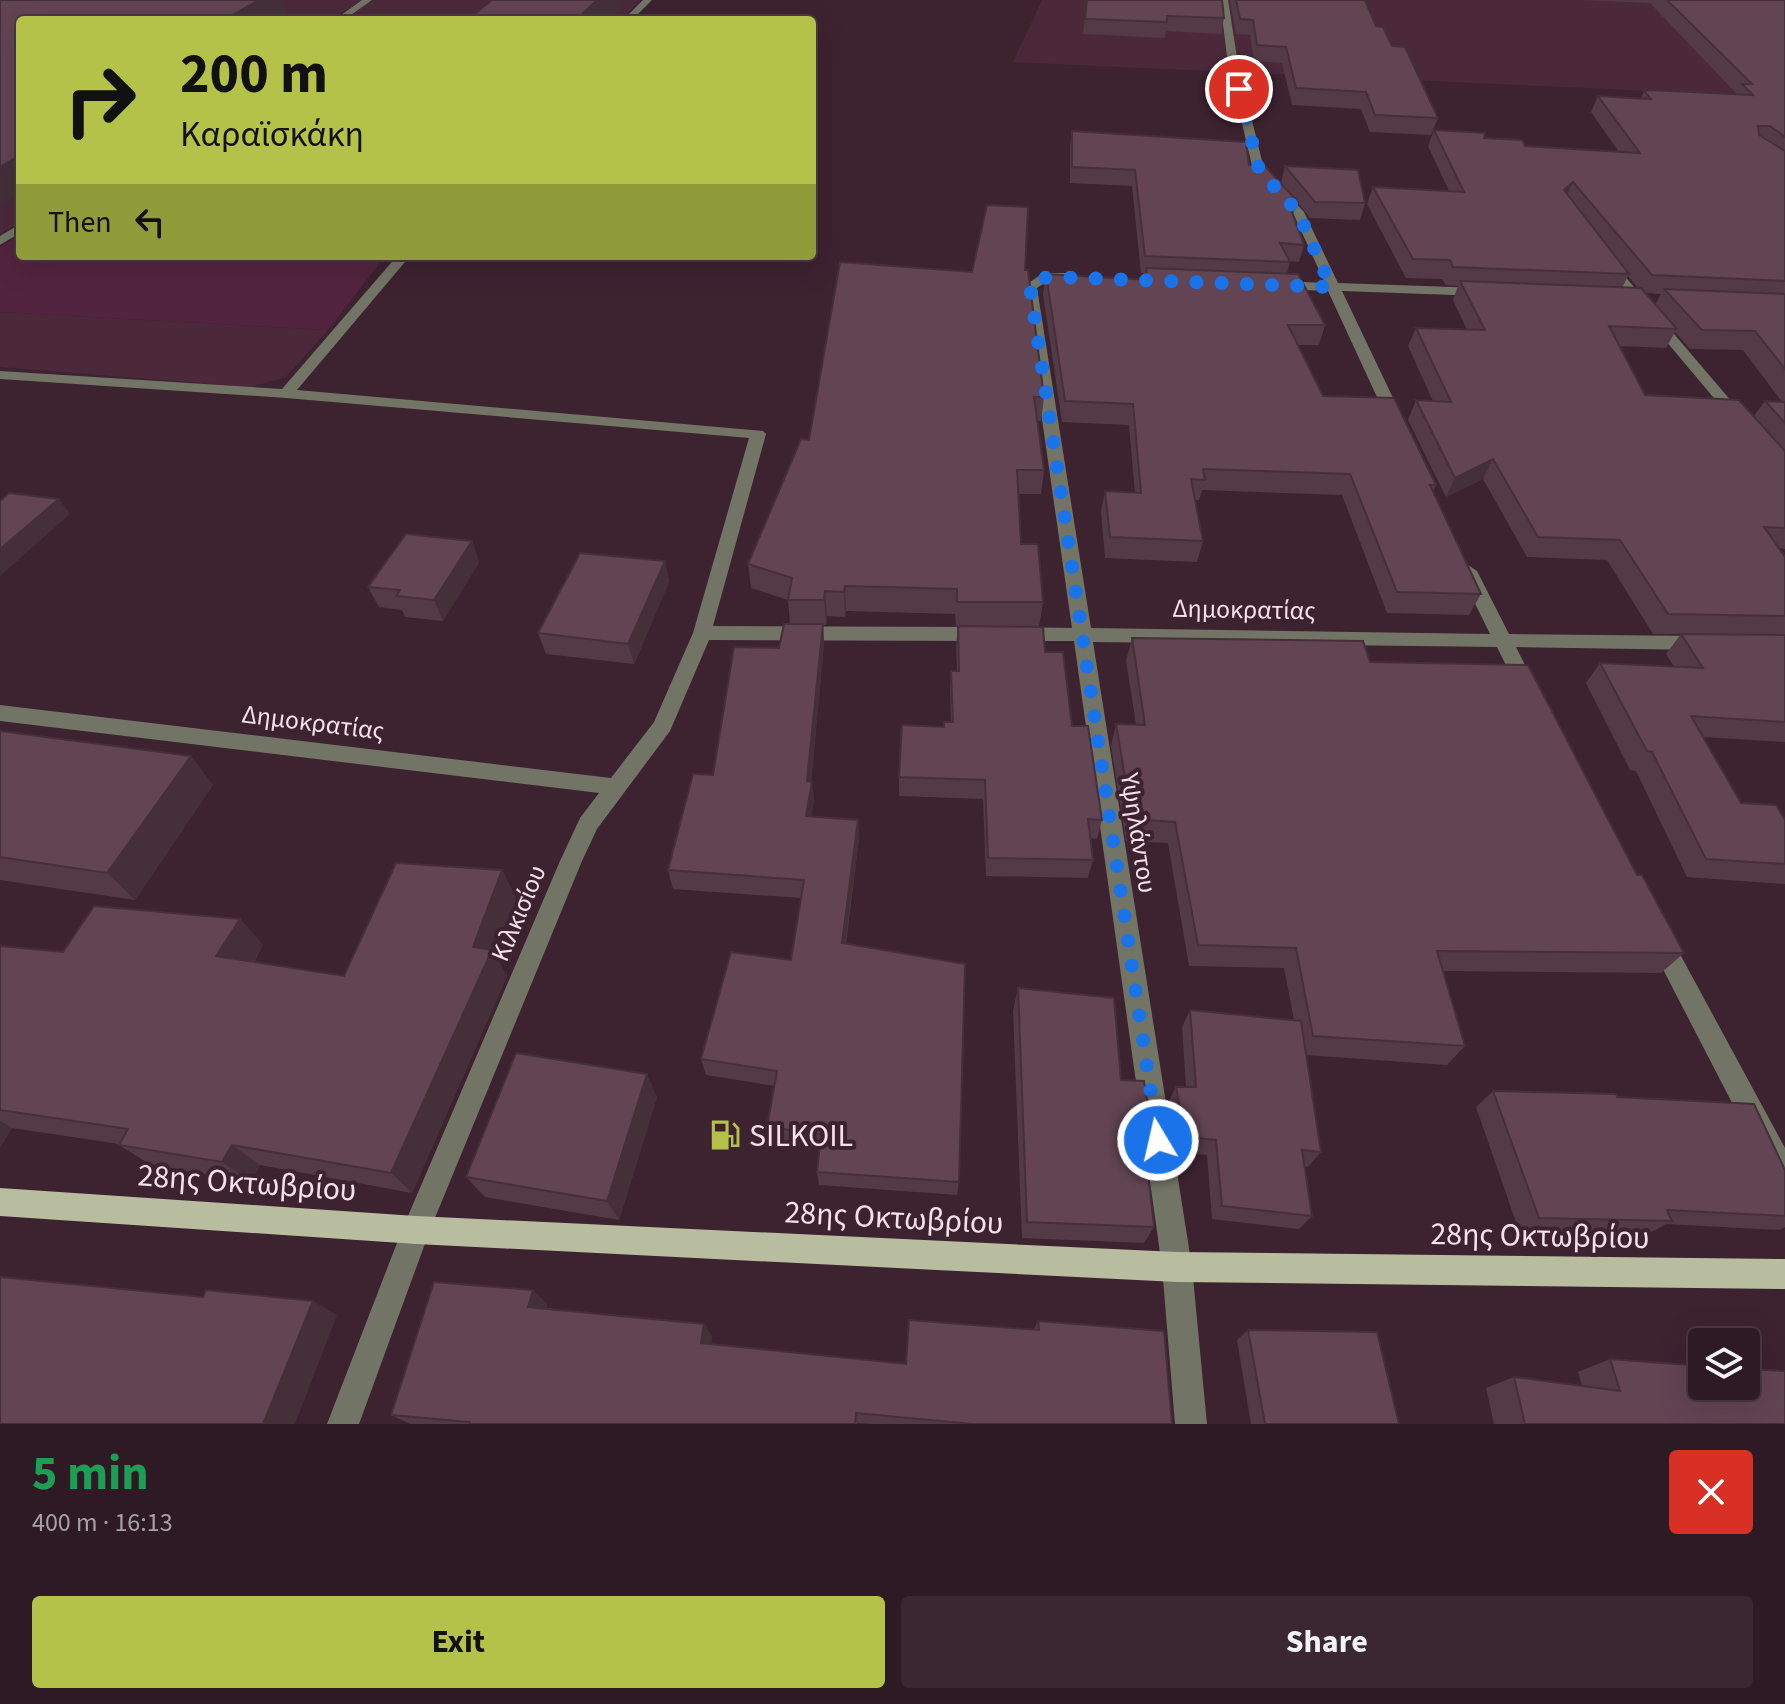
<!DOCTYPE html>
<meta charset="utf-8">
<style>
:root{--surface:#2e1a24;--page:#3a2731;--text:#f1f3f6;--muted:#a7a1a6;--line:#493841;--accent:#b5c249}
body{margin:0;font-family:"Source Sans 3",sans-serif;background:var(--page);color:var(--text);height:100vh;display:flex;flex-direction:column;font-size:30px;white-space:nowrap}
*{box-sizing:border-box;margin:0}
p{font-size:26px;color:var(--muted)}
.icon{flex:none;width:44px;height:44px;fill:none;stroke:currentColor;stroke-width:2;stroke-linecap:round;stroke-linejoin:round}
.map{position:relative;height:1424px;overflow:hidden}
.details{display:flex;flex-direction:column;background:var(--surface);flex:1}
.details>*{flex:none}
.top-card{position:absolute;left:16px;top:16px;width:800px;height:244px;border-radius:8px;box-shadow:0 8px 32px #0002,0 0 0 2px var(--line);background:#b5c249;color:#111;overflow:hidden}
.fabs{position:absolute;left:1688px;top:1328px;display:grid;gap:16px}
.fabs a{display:grid;place-items:center;width:72px;height:72px;border-radius:8px;background:var(--surface);box-shadow:0 8px 32px #0002,0 0 0 2px var(--line);font-size:40px}
.pin{position:absolute;display:grid;place-items:center;width:68px;height:68px;color:#fff;margin:-34px;border:4px solid #fff;border-radius:50%;box-shadow:0 2px 8px #0007}
.me{position:absolute;width:88px;margin:-44px;rotate:351deg;stroke-linejoin:round;filter:drop-shadow(0 0 6px #0008)}
.turn{display:flex;align-items:center;gap:28px;height:168px;padding:0 32px;font-size:36px}
.turn .icon{width:104px;height:104px;stroke-width:2.5}
.turn b{display:block;font-size:56px;line-height:68px}
.then{display:flex;align-items:center;height:76px;padding:0 32px;background:#0003;gap:16px;font-size:30px}
.round{display:grid;place-items:center;flex:none;width:84px;height:84px;border-radius:8px;background:var(--page)}
.summary{display:flex;align-items:center;justify-content:space-between;height:136px;padding:0 32px}
h1{font-size:48px;font-weight:700;line-height:60px;color:#1e9e55}
.button{display:flex;gap:16px;margin-top:auto;padding:16px 32px}
.button a{flex:1;height:92px;border-radius:8px;background:var(--accent);color:#111;font-size:32px;font-weight:700;line-height:92px;text-align:center}
.button a+a{background:var(--page);color:var(--text)}
.map>svg:first-child{display:block}
</style>
<div class="map">
<svg width="1785" height="1424" viewBox="0 0 1785 1424">
<rect width="100%" height="100%" fill="#3d2230"/>
<g fill="#4b293b">
<path d="M0 0H362L331 20H20V222L0 235Z"/>
<path d="M372 0H641L620 20H341Z"/>
<path d="M1042 0H1785V97L1013 62Z"/>
<path d="M0 312 328 330 286 377 251 387 0 367Z"/>
</g>
<path fill="#53243f" d="M20 234V256H385L328 330 0 312V247Z"/>
<g fill="none" stroke-linecap="round" stroke-linejoin="round">
<g fill="#727466" fill-rule="evenodd">
<path d="M362 0H372L344 20H334Z"/>
<path d="M643 0H652L632 20H623Z"/>
<path d="M1220 0H1228L1238 64 1264 169 1304 212 1338 283 1481 288 1488 292 1481 296 1342 291 1405 423 1402 426 1397 428 1389 423 1328 291 1281 289 1274 285 1281 281 1325 283 1293 213 1253 170 1228 64Z"/>
<path d="M20 224V233L0 245V236Z"/>
<path d="M397 256H410L297 390 763 431 766 434 713 626 982 627 991 634 982 641 709 640 670 731 597 829 582 861 430 1230 359 1424H327L402 1230 560 861 580 818 599 793 0 721V705L611 778 654 722 693 633 749 438 286 398 0 379V371L282 389Z"/>
<path d="M1603 260H1611L1744 416V422H1734L1603 266Z"/>
<path d="M1043 273H1073L1079 277C1067 286 1050 277 1037 288L1091 628 1490 634 1459 571 1468 565 1477 571 1509 634 1702 636 1711 643 1702 650 1516 647 1537 689 1527 696 1520 694 1497 647 1093 642 1192 1267 1207 1424H1175L1162 1267 1074 641H1018L1009 634 1018 627 1072 628 1023 287Z"/>
<path d="M1660 929 1668 932 1785 1148V1190L1775 1186 1652 948 1648 940 1652 932Z"/>
</g>
<path fill="#b8bda0" fill-rule="evenodd" d="M0 1188 416 1216 1177 1252 1785 1259V1289L1177 1282 416 1244 0 1216Z"/>
</g>
<g fill="#543a47" fill-rule="evenodd">
<path d="M1087 0 1224 18 1221 34 1166 31 1165 38 1083 34Z"/>
<path d="M1230 0H1365L1376 26 1392 46 1438 118 1431 135 1370 132 1361 109 1292 105 1282 63 1254 61 1250 35 1236 34Z"/>
<path d="M1583 0H1785V549L1779 548 1785 557V742L1703 737 1741 803 1785 820V884L1687 877 1636 771 1630 770 1586 683 1600 663 1674 667 1666 654 1681 634H1688H1653L1607 560 1527 557 1483 479 1446 497 1408 420 1416 400 1433 401 1408 346 1416 328 1467 330 1453 300 1458 286 1446 285 1442 279 1406 278 1367 204 1373 187 1449 191 1428 146 1434 130 1525 146 1619 152 1591 112 1598 96 1641 98 1644 91 1736 94V93L1650 3ZM1628 276 1638 288H1622ZM1645 293 1661 294 1655 305ZM1675 332 1690 349 1743 350 1782 402 1765 401 1754 416 1645 395 1619 346 1666 348Z"/>
<path d="M1072 131 1249 165 1294 199 1281 183 1285 166 1365 203 1360 220 1310 218 1297 202 1293 214 1304 245 1299 262 1290 261 1287 274 1325 325 1319 345H1297L1323 396 1436 485 1433 491 1481 594 1469 615 1387 613 1342 495 1202 490 1199 500H1195L1203 541 1197 562 1105 558 1101 512 1105 491 1135 493 1129 425 1062 422 1043 294 1046 274 1144 280 1146 273H1141L1132 186 1070 183V146Z"/>
<path d="M1025 270 1044 397 1041 421H1037L1044 470 1041 494H1018L1021 544 1043 602 1039 627 956 626 955 614 846 611 845 617 827 616 826 625H823L824 644 811 782 814 801 811 817 858 820 859 839 846 944 959 1182 957 1195 819 1185 817 1172 820 1148 771 1142 767 1127 775 1086 706 1075 701 1059 791 960 801 898 673 889 668 870 713 775 790 624 788 600 751 588 748 564 809 440 972 272Z"/>
<path d="M472 541 479 562 443 621 405 617 402 610 379 607 368 587Z"/>
<path d="M665 561 669 582 634 664 546 654 538 633Z"/>
<path d="M958 626 1045 652 1072 726 1102 820 1097 839 1090 838 1093 860 1088 878 986 876 983 799 899 796V777L944 727 951 722 950 690 951 671H957L956 646Z"/>
<path d="M1132 638 1370 662 1637 875 1684 953 1661 973 1443 971 1465 1046 1447 1065 1306 1055 1321 1152 1308 1167 1305 1166 1312 1216 1299 1229 1212 1219 1207 1155 1176 1152 1168 1102 1176 1087H1186L1182 1027 1190 1010 1294 1020 1284 968 1189 966 1168 843 1126 841 1111 746 1116 724H1136L1126 661Z"/>
<path d="M0 731 213 785 135 900 0 880Z"/>
<path d="M502 870 516 898 495 955 507 976 412 1193 260 1165 251 1182 151 1165 119 1145V1144L12 1128 0 1147V946L63 952 240 919 263 945 254 962 344 976Z"/>
<path d="M1018 988 1121 1080 1152 1130 1145 1143 1154 1227 1144 1243 1022 1238 1013 1011Z"/>
<path d="M1493 1091 1617 1097 1785 1170V1227L1779 1230 1666 1224 1648 1234 1519 1231 1476 1107Z"/>
<path d="M657 1097 619 1220 485 1197 466 1177Z"/>
<path d="M533 1290 547 1304 546 1309 704 1324 712 1336 711 1344 906 1364 1034 1329 1038 1321 1172 1424H871L857 1423V1424H410L391 1415Z"/>
<path d="M1248 1330 1399 1424H1251L1237 1340Z"/>
<path d="M1610 1359 1785 1424H1494L1486 1388 1514 1377 1582 1386 1578 1372Z"/>
</g>
<g fill="#45303a">
<path d="M259 0H283L287 13 275 20H224Z"/>
<path d="M597 0H619L621 8 608 20H576Z"/>
<path d="M20 155V193L0 206V167Z"/>
<path d="M1573 182 1565 199 1564 190Z"/>
<path d="M1493 459 1483 479 1446 497 1455 478Z"/>
<path d="M59 499 70 514 0 576V549Z"/>
<path d="M472 541 479 562 443 621 434 600Z"/>
<path d="M665 561 669 582 634 664 628 644Z"/>
<path d="M845 586 846 611 845 617 844 592Z"/>
<path d="M825 591 827 616 826 625 824 600Z"/>
<path d="M823 624 824 644 810 795 812 782 814 801 808 835 806 816 807 781Z"/>
<path d="M191 756 213 785 135 900 107 873Z"/>
<path d="M858 820 859 839 843 961 842 943Z"/>
<path d="M502 870 516 898 495 955 507 976 412 1193 391 1173Z"/>
<path d="M240 919 263 945 242 982 216 956Z"/>
<path d="M647 1074 657 1097 619 1220 607 1201Z"/>
<path d="M0 1121 12 1128 0 1147Z"/>
<path d="M232 1145 260 1165 251 1182 222 1162Z"/>
<path d="M533 1290 547 1304 543 1320 528 1307Z"/>
<path d="M313 1301 337 1315 295 1424H263Z"/>
<path d="M704 1324 712 1336 709 1355 701 1343Z"/>
</g>
<g fill="#624453" stroke="#45303a" stroke-width="2">
<path d="M0 0H259L224 20H20V155L0 167Z"/>
<path d="M492 0H597L576 20H467Z"/>
<path d="M1087 0H1222L1224 18 1167 16V22L1085 19Z"/>
<path d="M1236 0H1365L1376 26 1383 27 1392 46 1405 47 1438 118 1375 115 1366 92 1296 88 1286 47 1257 45 1253 20 1240 19Z"/>
<path d="M1667 0H1785V137L1770 126H1758L1759 135 1785 151V281L1652 275 1573 182 1564 190 1629 274 1453 267 1450 260 1413 259 1373 187 1464 192 1434 130 1485 133 1484 138 1522 140 1525 146 1640 153 1598 96 1651 99 1644 91 1651 90 1753 95 1742 84H1752Z"/>
<path d="M1072 131 1246 142 1249 165H1264L1297 201H1288L1304 245 1280 243 1290 262 1145 256 1135 170 1072 167Z"/>
<path d="M1285 166 1358 170 1365 203 1315 202Z"/>
<path d="M987 205 1028 207 1025 270H1028L1044 397H1034L1044 470H1017L1021 544H1038L1043 602H957V589L845 586 844 592 825 591 824 600H788L792 578 748 564 801 439 809 440 840 262 972 272Z"/>
<path d="M1146 268 1298 274 1325 325H1288L1323 396 1394 398 1436 485H1430L1481 594 1397 592 1350 474 1203 469 1205 480 1191 479 1203 541 1110 537 1105 491 1141 493 1133 404 1065 401 1046 274 1148 280Z"/>
<path d="M1460 281 1641 288 1677 329 1609 326 1645 395 1739 400 1785 451V528L1764 527 1785 557V616L1668 614 1620 540 1538 537 1493 459 1455 478 1416 400 1451 402 1416 328 1485 330Z"/>
<path d="M1664 289 1785 294V369L1755 331 1702 330Z"/>
<path d="M1765 401 1785 402V423Z"/>
<path d="M9 493 59 499 0 549V501Z"/>
<path d="M406 534 472 541 434 600 396 596 400 590 368 587Z"/>
<path d="M580 553 665 561 628 644 538 633Z"/>
<path d="M784 624H823L807 781 812 782 806 816 858 820 842 943 965 964 959 1182 817 1172 821 1134 767 1127 777 1071 701 1059 731 952 791 960 804 880 668 870 693 774 713 775 734 647 779 648Z"/>
<path d="M958 626 1043 627 1045 652H1063L1072 726H1088L1102 820 1088 819 1093 860 988 858 985 780 899 777 902 725 944 727V722H953L951 671H959Z"/>
<path d="M1681 634 1785 635V722L1691 716 1741 803 1776 805 1785 820V864L1706 859 1652 752 1647 751 1600 663 1703 668Z"/>
<path d="M1132 638 1363 641 1370 662 1528 665 1637 875H1642L1684 953 1437 951 1465 1046 1313 1036 1296 948 1198 945 1175 822 1132 819 1116 724 1145 725Z"/>
<path d="M0 731 191 756 107 873 0 857Z"/>
<path d="M396 863 502 870 473 947 492 950 391 1173 232 1145 222 1162 119 1145 128 1129 0 1110V946L63 952 94 906 240 919 216 956 344 976Z"/>
<path d="M1018 988 1114 998 1121 1080 1144 1081 1152 1130 1143 1129 1154 1227 1027 1222Z"/>
<path d="M1190 1010 1301 1021 1321 1152 1302 1150 1312 1216 1222 1206 1216 1140 1185 1137 1176 1087H1196Z"/>
<path d="M516 1053 647 1074 607 1201 466 1177Z"/>
<path d="M1493 1091 1616 1094 1617 1097 1754 1104 1785 1170V1216L1667 1210 1672 1221 1539 1218Z"/>
<path d="M0 1277 203 1297 206 1290 313 1301 263 1424H0Z"/>
<path d="M434 1282 533 1290 528 1307 704 1324 701 1343 906 1364 909 1320 1039 1330 1038 1321 1164 1331 1172 1424H973L856 1413 855 1424H469L470 1422 391 1415Z"/>
<path d="M1248 1330 1377 1332 1399 1424H1265Z"/>
<path d="M1610 1359 1702 1366V1386H1746V1369L1785 1371V1424H1525L1514 1377 1620 1391Z"/>
</g>
<g fill="none" stroke-linecap="round" stroke-linejoin="round">
<path stroke="#1a73e8" stroke-width="14" stroke-dasharray="0 25.2" d="M1158 1140 1030 287 1036 279 1052 277 1331 287 1298 212 1259 170 1239 89"/>
</g>
<defs>
<g id="fuel-bare" transform="scale(2.4)"><path d="M-5.5-6h7V0h2V4h1.3V-2.5L3-4.5l.8-.8L6-3V5H2.5V1h-1V6h-7ZM-4.2-4.7v3.2H.2V-4.7Z" fill="#b5c249" stroke="#3d2230" stroke-width="2.5" paint-order="stroke"/></g>
</defs>
<g fill-rule="evenodd">
<use href="#fuel-bare" x="725" y="1135"/>
</g>
<g text-anchor="middle" stroke-width="8" stroke-linejoin="round" paint-order="stroke">
<g font-size="26" fill="#f4e1ea" stroke="#3d2230">
<text transform="translate(1244 609) rotate(1)" y="9">Δημοκρατίας</text>
<text transform="translate(313 722) rotate(7)" y="9">Δημοκρατίας</text>
<text transform="translate(1139 833) rotate(81)" y="9">Υψηλάντου</text>
<text transform="translate(518 913) rotate(-67)" y="9">Κιλκισίου</text>
</g>
<g font-size="32" fill="#f4e1ea" stroke="#3d2230" text-anchor="start">
<text x="749" y="1146">SILKOIL</text>
</g>
<g font-size="32" fill="#f4e1ea" stroke="#3d2230">
<text transform="translate(247 1182) rotate(4)" y="11">28ης Οκτωβρίου</text>
<text transform="translate(894 1217) rotate(3)" y="11">28ης Οκτωβρίου</text>
<text transform="translate(1540 1235) rotate(1)" y="11">28ης Οκτωβρίου</text>
</g>
</g>
</svg>
<div class="fabs">
<a><svg class="icon" aria-label="layers" viewBox="0 0 24 24"><path d="M12 4l9 5-9 5-9-5zM3 14l9 5 9-5"/></svg></a>
</div>
<div class="pin" style="left:1239px;top:89px;background:#d93025"><svg class="icon" aria-label="arrive" viewBox="0 0 24 24"><path d="M6 21V4h12l-3 4 3 4H6"/></svg></div>
<svg class="me" style="left:1158px;top:1140px" viewBox="-20 -20 40 40"><circle r="17" fill="#1a73e8" stroke="#fff" stroke-width="3"/><path d="M0-11L8 9 0 5-8 9z" fill="#fff"/></svg>
<div class="top-card">
<div class="turn"><svg class="icon" aria-label="right" viewBox="0 0 24 24"><path d="M7 20v-9h11M14 6l5 5-5 5"/></svg><div><b>200 m</b>Καραϊσκάκη</div></div>
<div class="then">Then<svg class="icon" aria-label="left" viewBox="0 0 24 24"><path d="M17 20v-9H6M10 6l-5 5 5 5"/></svg></div>
</div>
</div>
<section class="details">
<div class="summary"><div><h1>5 min</h1><p>400 m · 16:13</p></div><a class="round" style="background:#d93025;color:#fff"><svg class="icon" aria-label="close" viewBox="0 0 24 24"><path d="M6 6l12 12M18 6L6 18"/></svg></a></div>
<div class="button"><a>Exit</a><a>Share</a></div>
</section>
